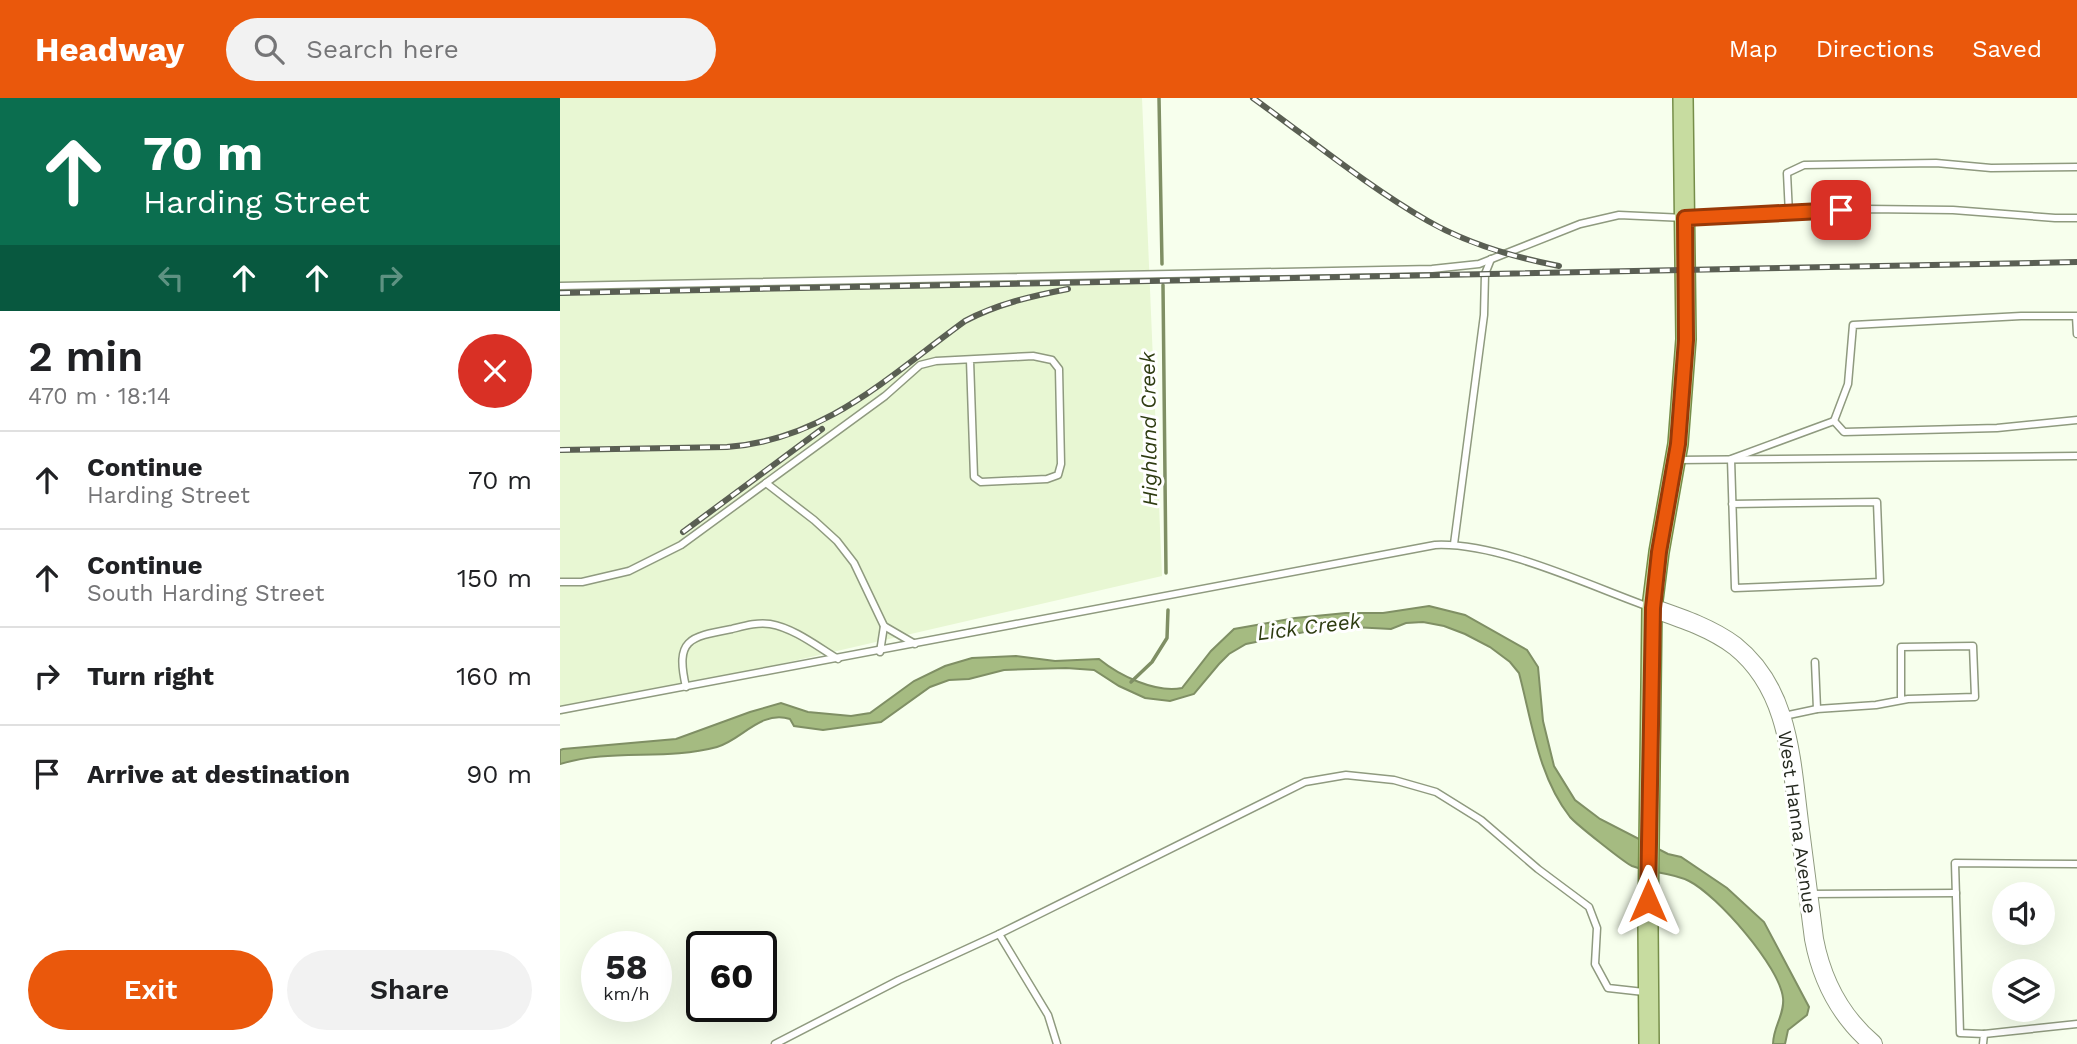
<!DOCTYPE html>
<meta charset="utf-8">
<style>
:root{--surface:#fff;--page:#f2f2f2;--text:#202124;--muted:#757577;--line:#e0e0e0;--accent:#ea580c}
body{margin:0;font-family:"Work Sans",sans-serif;background:var(--page);color:var(--text);height:100vh;display:flex;flex-direction:column;font-size:26px;white-space:nowrap}
*{box-sizing:border-box;margin:0}
p{font-size:23px;color:var(--muted)}
.icon{flex:none;width:38px;height:38px;fill:none;stroke:currentColor;stroke-width:2;stroke-linecap:round;stroke-linejoin:round}
.map{position:relative;flex:1;overflow:hidden}
.sheet{display:flex;flex-direction:column;background:var(--surface);width:560px}
.sheet>*{flex:none}
.guide{background:#0b6e4f;color:#fff;overflow:hidden}
.fabs{position:absolute;left:1432px;top:784px;display:grid;gap:14px}
.fabs a{display:grid;place-items:center;width:63px;height:63px;border-radius:50%;background:var(--surface);box-shadow:0 7px 28px #0002;font-size:35px}
.speed{position:absolute;left:21px;top:833px;display:flex;gap:14px;font-size:35px;font-weight:700;text-align:center}
.speed>*{display:grid;place-content:center;width:91px;height:91px;border-radius:50%;background:var(--surface);box-shadow:0 7px 28px #0002;line-height:1}
.speed small{font-size:18px;font-weight:400}
.speed .limit{border:4px solid #111;border-radius:10px;background:#fff;color:#111}
.pin{position:absolute;display:grid;place-items:center;width:60px;height:60px;color:#fff;margin:-30px;border-radius:14px;box-shadow:0 4px 10px #0006}
.me{position:absolute;width:77px;margin:-38px;rotate:0deg;stroke-linejoin:round;filter:drop-shadow(0 0 5px #0008)}
.turn{display:flex;align-items:center;gap:24px;height:147px;padding:0 28px;font-size:32px}
.turn .icon{width:91px;height:91px;stroke-width:2.5}
.turn b{display:block;font-size:49px;line-height:60px}
.lanes{display:flex;align-items:center;height:66px;padding:0 28px;background:#0003;justify-content:center;gap:35px;direction:ltr}
.lanes .off{opacity:.35}
.round{display:grid;place-items:center;flex:none;width:74px;height:74px;border-radius:37px;background:var(--page)}
.summary{display:flex;align-items:center;justify-content:space-between;height:119px;padding:0 28px}
h1{font-size:42px;font-weight:600;line-height:52px}
.action{display:flex;gap:14px;margin-top:auto;padding:14px 28px}
.action a{flex:1;height:80px;border-radius:42px;background:var(--accent);color:#fff;font-size:28px;font-weight:600;line-height:80px;text-align:center}
.action a+a{background:var(--page);color:var(--text)}
ul{padding:0;list-style:none}
li{display:flex;align-items:center;gap:21px;height:98px;padding:0 28px;border-top:2px solid var(--line)}
li div{flex:1}
li b{display:block;font-size:26px}
li em{font-style:normal}
header{display:flex;align-items:center;gap:42px;box-sizing:border-box;height:98px;padding:0 35px;background:var(--accent);color:#fff}
header strong{font-size:33px}
nav{display:flex;gap:38px;margin-inline-start:auto;font-size:24px}
.search{width:490px;height:63px;background:var(--page);display:flex;align-items:center;gap:18px;box-sizing:border-box;padding:0 24px;border-radius:38px;color:var(--muted);font-size:26px}
main{display:flex;flex:1;min-height:0}
.map>svg:first-child{display:block}
</style>
<header>
<strong>Headway</strong>
<div class="search"><svg class="icon" aria-label="search" viewBox="0 0 24 24"><circle cx="10" cy="10" r="6"/><path d="M15 15l6 6"/></svg>Search here</div>
<nav><a>Map</a><a>Directions</a><a>Saved</a></nav>
</header>
<main>
<section class="sheet">
<div class="guide">
<div class="turn"><svg class="icon" aria-label="ahead" viewBox="0 0 24 24"><path d="M12 20V5M6 11l6-6 6 6"/></svg><div><b>70 m</b>Harding Street</div></div>
<div class="lanes"><svg class="icon off" aria-label="left" viewBox="0 0 24 24"><path d="M17 20v-9H6M10 6l-5 5 5 5"/></svg><svg class="icon" aria-label="ahead" viewBox="0 0 24 24"><path d="M12 20V5M6 11l6-6 6 6"/></svg><svg class="icon" aria-label="ahead" viewBox="0 0 24 24"><path d="M12 20V5M6 11l6-6 6 6"/></svg><svg class="icon off" aria-label="right" viewBox="0 0 24 24"><path d="M7 20v-9h11M14 6l5 5-5 5"/></svg></div>
</div>
<div class="summary"><div><h1>2 min</h1><p>470 m · 18:14</p></div><a class="round" style="background:#d93025;color:#fff"><svg class="icon" aria-label="close" viewBox="0 0 24 24"><path d="M6 6l12 12M18 6L6 18"/></svg></a></div>
<ul>
<li><svg class="icon" aria-label="ahead" viewBox="0 0 24 24"><path d="M12 20V5M6 11l6-6 6 6"/></svg><div><b>Continue</b><p>Harding Street</p></div><em>70 m</em></li>
<li><svg class="icon" aria-label="ahead" viewBox="0 0 24 24"><path d="M12 20V5M6 11l6-6 6 6"/></svg><div><b>Continue</b><p>South Harding Street</p></div><em>150 m</em></li>
<li><svg class="icon" aria-label="right" viewBox="0 0 24 24"><path d="M7 20v-9h11M14 6l5 5-5 5"/></svg><div><b>Turn right</b></div><em>160 m</em></li>
<li><svg class="icon" aria-label="arrive" viewBox="0 0 24 24"><path d="M6 21V4h12l-3 4 3 4H6"/></svg><div><b>Arrive at destination</b></div><em>90 m</em></li>
</ul>
<div class="action"><a>Exit</a><a>Share</a></div>
</section>
<div class="map">
<svg width="1517" height="946" viewBox="0 0 1517 946">
<rect width="100%" height="100%" fill="#f7ffed"/>
<path fill="#e8f7d3" d="M0 0H582L602 478 0 617Z"/>
<path fill="#a5bb81" stroke="#7f8f64" stroke-width="2" d="M869 508 905 517 967 552 978 569 983 623 994 668 1015 702 1040 721 1108 756 1121 759 1167 790 1204 824 1249 909 1247 917 1228 932 1225 946H1213C1213 929 1225 916 1223 900 1220 869 1157 797 1129 783 1112 774 1090 775 1072 768 1065 765 1016 726 1010 719 978 678 972 624 959 575L950 564 930 549 905 536 884 528 863 524 846 525 831 531 774 528 686 546 669 556 659 566 634 596 610 603 585 600 559 588 534 572 506 570 444 572 409 581 389 582 370 589 321 624 263 632 234 628 230 621C200 612 182 642 157 649 105 663 51 650 0 666V652L3 651 116 641 190 614 221 605 248 614 291 618 310 615 354 583 385 568 412 560 456 558 495 563 539 561C560 578 595 595 622 590L651 553 674 531 735 520 786 515H823Z"/>
<g fill="none" stroke-linecap="round" stroke-linejoin="round">
<g stroke="#7f8f64" stroke-width="3.5">
<path d="M599 0 602 166"/>
<path d="M603 187 606 475"/>
<path d="M571 584 592 564 607 540 608 512"/>
</g>
<g stroke="#8f9a7f" stroke-width="9">
<g id="service">
<path d="M1229 116 1227 75 1244 67 1376 65 1431 70 1517 69"/>
<path d="M0 188 872 171 919 166 1020 126 1059 117 1125 120 1307 111 1393 112 1495 120H1517"/>
<path d="M1274 323 1288 286 1293 227 1461 218H1516L1517 236"/>
<path d="M1274 323 1284 334 1437 330 1517 322"/>
<path d="M1117 362 1517 358"/>
<path d="M206 385 254 422 277 443 294 465 324 528 355 546"/>
<path d="M1172 406 1317 404 1320 484 1175 490 1171 361 1274 323"/>
<path d="M894 446 924 217 925 176 931 161"/>
<path d="M0 484H22L69 473 121 447 325 298 360 267 376 263 473 258 492 262 499 271 501 366 498 377 487 381 421 384 414 379 410 262"/>
<path d="M320 554 324 528"/>
<path d="M1255 564 1257 611"/>
<path d="M126 589C115 541 129 539 172 531 184 528 197 524 210 526 234 530 258 549 278 561"/>
<path d="M0 612 875 447C938 444 1028 487 1089 509"/>
<path d="M1224 618 1257 611 1316 607 1348 601 1415 599 1413 548 1341 549V602"/>
<path d="M1250 796 1396 795"/>
<path d="M1424 936 1517 926"/>
<path d="M215 946 339 882 439 836"/>
<path d="M497 946 488 917 439 836 745 684 786 677 834 682 876 694 921 722 978 771 1029 809 1037 830 1035 866 1048 890 1084 894"/>
<path d="M1423 946 1424 936 1400 935 1395 765 1517 766"/>
</g>
</g>
<g stroke="#8f9a7f" stroke-width="20">
<path id="secondary" d="M1092 510C1121 520 1151 530 1175 548 1229 591 1231 661 1239 724 1244 763 1249 802 1254 841 1262 883 1280 918 1313 946"/>
</g>
<g stroke="#768e49" stroke-width="22">
<path id="primary" d="M1089 946 1088 827 1092 510 1099 454 1118 346 1126 241 1123 0"/>
</g>
<use href="#service" stroke="#fff" stroke-width="6"/>
<use href="#secondary" stroke="#fff" stroke-width="18"/>
<use href="#primary" stroke="#c7dca0" stroke-width="19"/>
<g stroke="#5a5f53" stroke-width="6">
<g id="rail">
<path d="M693 0C750 41 807 88 868 123 908 146 953 159 999 168"/>
<path d="M0 195 1517 164"/>
<path d="M0 352 167 349C265 342 329 278 405 223 437 206 472 198 508 191"/>
<path d="M123 434 262 331"/>
</g>
</g>
<use href="#rail" stroke="#fff" stroke-width="3.5" stroke-dasharray="10" stroke-linecap="butt"/>
</g>
<g fill="none" stroke-linecap="round" stroke-linejoin="round">
<g stroke="#983908" stroke-width="18">
<path id="route" d="M1088 803 1093 510 1099 454 1118 346 1126 242 1125 120 1281 112"/>
</g>
<use href="#route" stroke="#ea580c" stroke-width="12"/>
</g>
<g text-anchor="middle" stroke-width="6" stroke-linejoin="round" paint-order="stroke">
<g font-size="19" fill="#25291f" stroke="#fff">
<text transform="translate(1238 724) rotate(82)" y="7">West Hanna Avenue</text>
</g>
<g font-size="21" font-style="italic" fill="#2e3c11" stroke="#fff">
<text transform="translate(589 331) rotate(-91)" y="7">Highland Creek</text>
<text transform="translate(749 529) rotate(-7)" y="7">Lick Creek</text>
</g>
</g>
</svg>
<div class="fabs">
<a><svg class="icon" aria-label="sound" viewBox="0 0 24 24"><path d="M4 9h4l5-4v14l-5-4H4zM17 9q2 3 0 6"/></svg></a>
<a><svg class="icon" aria-label="layers" viewBox="0 0 24 24"><path d="M12 4l9 5-9 5-9-5zM3 14l9 5 9-5"/></svg></a>
</div>
<div class="speed"><div>58<small>km/h</small></div><div class="limit">60</div></div>
<div class="pin" style="left:1281px;top:112px;background:#d93025"><svg class="icon" aria-label="arrive" viewBox="0 0 24 24"><path d="M6 21V4h12l-3 4 3 4H6"/></svg></div>
<svg class="me" style="left:1088px;top:803px" viewBox="-20 -20 40 40"><path d="M0-17L14 15 0 8-14 15z" fill="#ea580c" stroke="#fff" stroke-width="4"/></svg>
</div>
</main>
